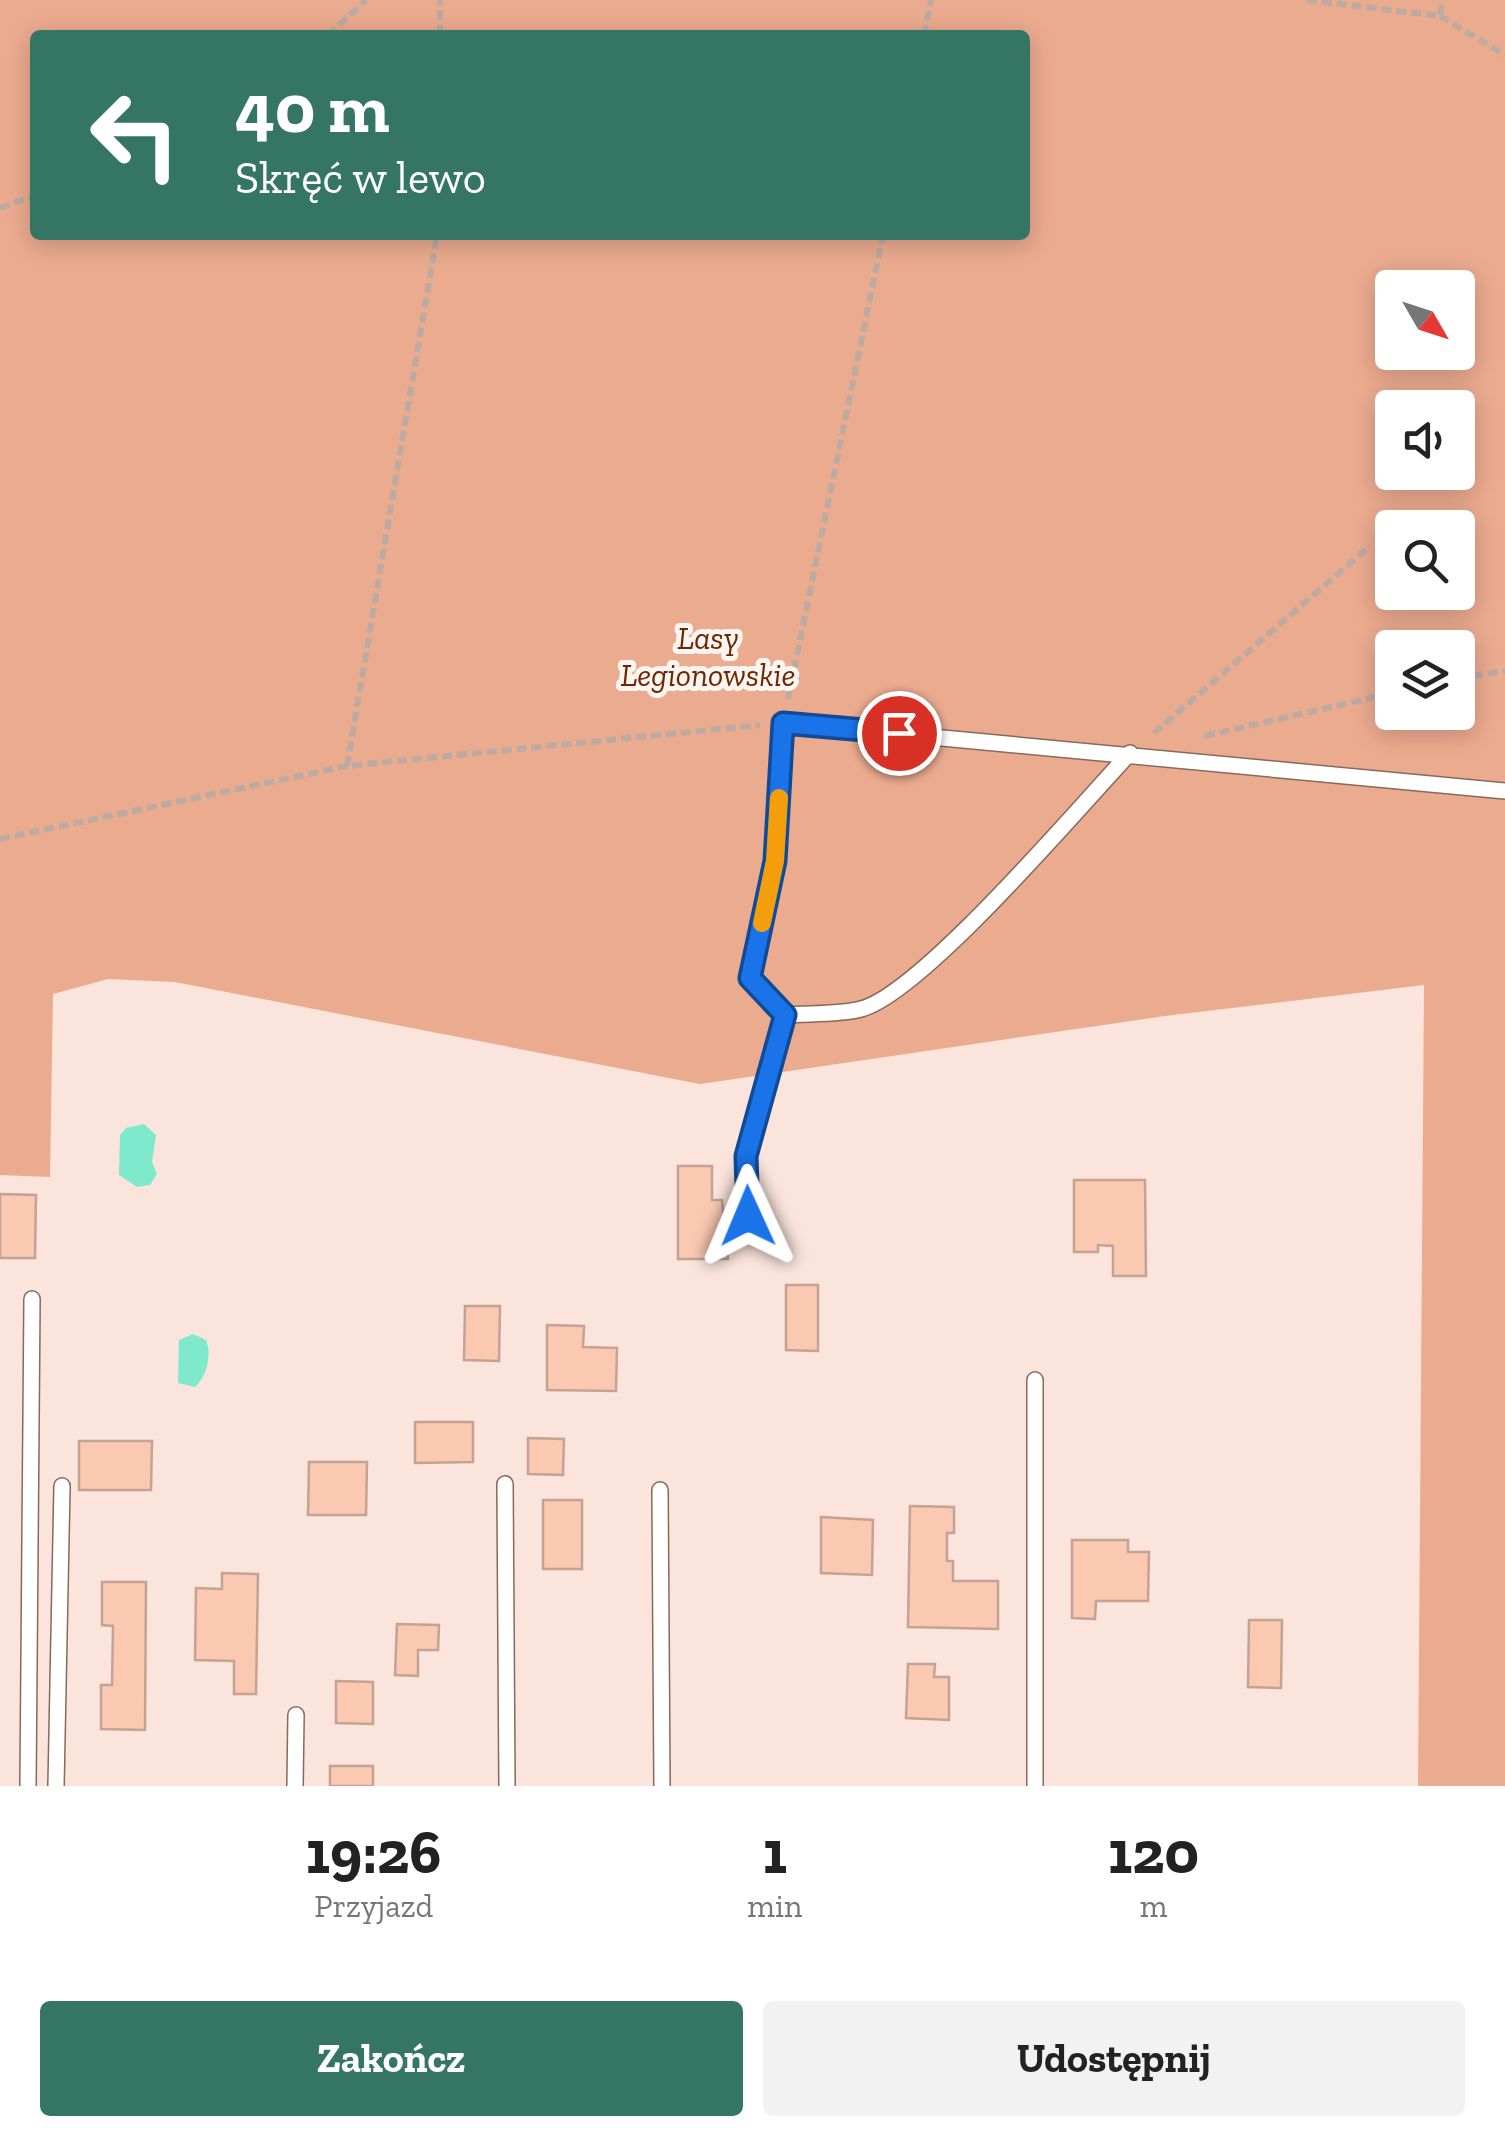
<!DOCTYPE html>
<html lang="pl">
<meta charset="utf-8">
<style>
:root{--surface:#fff;--page:#f2f2f2;--text:#222;--muted:#767676;--accent:#357564}
body{margin:0;font-family:"Zilla Slab",serif;background:var(--page);color:var(--text);height:100vh;display:flex;flex-direction:column;font-size:38px;white-space:nowrap}
*{box-sizing:border-box;margin:0}
p{font-size:32px;color:var(--muted)}
.icon{flex:none;width:55px;height:55px;fill:none;stroke:currentColor;stroke-width:2;stroke-linecap:round;stroke-linejoin:round}
.map{position:relative;height:1786px;overflow:hidden}
.drawer{display:flex;flex-direction:column;background:var(--surface);flex:1}
.drawer>*{flex:none}
.hud{position:absolute;left:30px;top:30px;width:1000px;height:210px;border-radius:10px;box-shadow:0 5px 25px #0003;background:#357564;color:#fff;overflow:hidden}
.needle{width:65px;rotate:129deg}
.fabs{position:absolute;left:1375px;top:270px;display:grid;gap:20px}
.fabs a{display:grid;place-items:center;width:100px;height:100px;border-radius:10px;background:var(--surface);box-shadow:0 5px 25px #0003;font-size:50px}
.pin{position:absolute;display:grid;place-items:center;width:85px;height:85px;color:#fff;margin:-42px;border:5px solid #fff;border-radius:50%;box-shadow:0 2px 10px #0007}
.me{position:absolute;width:110px;margin:-55px;rotate:359deg;stroke-linejoin:round;filter:drop-shadow(0 0 8px #0008)}
.turn{display:flex;align-items:center;gap:35px;height:210px;padding:0 40px;font-size:45px}
.turn .icon{width:130px;height:130px;stroke-width:2.5}
.turn b{display:block;font-size:70px;line-height:85px}
.eta{display:flex;justify-content:space-evenly;align-items:center;height:170px;text-align:center}
.eta b{font-size:60px;font-weight:700;line-height:70px}
.cta{display:flex;gap:20px;margin-top:auto;padding:20px 40px}
.cta a{flex:1;height:115px;border-radius:10px;background:var(--accent);color:#fff;font-size:40px;font-weight:700;line-height:115px;text-align:center}
.cta a+a{background:var(--page);color:var(--text)}
.map>svg:first-child{display:block}
</style>
<div class="map">
<svg width="1505" height="1786" viewBox="0 0 1505 1786">
<rect width="100%" height="100%" fill="#fae4db"/>
<path fill="#ebab8f" fill-rule="evenodd" d="M0 0H1505V1786H1418L1424 985 1165 1016 700 1084 175 982 108 979 53 994 50 1177 0 1175ZM35 35H1025V235H35ZM1392 288H1458V352H1392ZM1392 408H1458V472H1392ZM1392 528H1458V592H1392ZM1392 648H1458V712H1392Z"/>
<g fill="#7fe9cb">
<path d="M144 1124 156 1135 152 1162 157 1174 150 1185 137 1187 119 1175 120 1135 126 1128Z"/>
<path d="M193 1334 206 1340C212 1355 207 1376 195 1387L178 1383 179 1340Z"/>
</g>
<g fill="#fbc8b2" stroke="#c4a294" stroke-width="2.5">
<path d="M678 1166H712V1200H722L728 1259H678Z"/>
<path d="M1074 1180H1145L1146 1276H1113V1246L1098 1245V1252H1074Z"/>
<path d="M0 1194 36 1195 35 1258H0Z"/>
<path d="M786 1285H818V1351L786 1350Z"/>
<path d="M465 1306H500L499 1361 464 1360Z"/>
<path d="M547 1325 584 1326 583 1347 617 1348 616 1391 547 1390Z"/>
<path d="M415 1422H473V1462L415 1463Z"/>
<path d="M528 1438 564 1439 563 1475 528 1474Z"/>
<path d="M79 1441H152L151 1490H79Z"/>
<path d="M309 1462H367L366 1515H308Z"/>
<rect x="543" y="1500" width="39" height="69"/>
<path d="M910 1506 954 1507V1533H947V1561H953V1581H998V1629L908 1627Z"/>
<path d="M821 1517 873 1520 872 1575 821 1573Z"/>
<path d="M1072 1540H1128V1552H1149L1148 1601H1096L1095 1619 1072 1618Z"/>
<path d="M222 1573 258 1574 256 1694H234V1661L195 1660 196 1588 222 1589Z"/>
<path d="M102 1582H146L145 1730 101 1729V1685H112L113 1626 102 1625Z"/>
<path d="M1249 1620H1282L1281 1688 1248 1687Z"/>
<path d="M397 1624 439 1625 438 1650H418V1676L395 1675Z"/>
<path d="M908 1664H935L934 1677H949V1720L906 1718Z"/>
<path d="M336 1681 373 1682V1724L336 1723Z"/>
<rect x="330" y="1766" width="43" height="20"/>
</g>
<g fill="none" stroke-linecap="round" stroke-linejoin="round">
<g stroke="#88695b" stroke-width="18">
<g id="lane">
<path d="M1130 753C1080 806 921 994 861 1009 838 1015 809 1013 785 1015L750 978 775 861 783 723 1505 791"/>
<path d="M748 1216 746 1157 785 1015"/>
<path d="M505 1484 507 1786"/>
<path d="M660 1490 662 1786"/>
<path d="M28 1786 32 1299"/>
<path d="M56 1786 62 1486"/>
<path d="M295 1786 296 1715"/>
<path d="M1035 1786V1380"/>
</g>
</g>
<g stroke="#bdaaa2" stroke-width="6" stroke-dasharray="10 5" stroke-linecap="butt">
<path d="M1307 0 1440 16 1443 0"/>
<path d="M1440 16 1505 55"/>
<path d="M328 35 366 0"/>
<path d="M440 35V0"/>
<path d="M924 35 931 0"/>
<path d="M0 208 35 195"/>
<path d="M1458 678 1505 671"/>
<path d="M788 699 883 235"/>
<path d="M1154 733 1370 546"/>
<path d="M1205 736 1392 693"/>
<path d="M347 766 437 235"/>
<path d="M0 839 347 766 760 725"/>
</g>
<use href="#lane" stroke="#fff" stroke-width="15"/>
</g>
<g fill="none" stroke-linecap="round" stroke-linejoin="round">
<g stroke="#114b97" stroke-width="25">
<path id="route" d="M748 1216 746 1156 785 1015 750 978 775 861 783 723 899 733"/>
</g>
<use href="#route" stroke="#1a73e8" stroke-width="18"/>
<path stroke="#f59e0b" stroke-width="18" d="M762 923 775 861 779 798"/>
</g>
<g text-anchor="middle" stroke-width="10" stroke-linejoin="round" paint-order="stroke">
<g font-size="32" font-style="italic" fill="#6e2700" stroke="#fcf5f2">
<text x="708" y="649">Lasy<tspan x="708" dy="37">Legionowskie</tspan></text>
</g>
</g>
</svg>
<div class="fabs">
<a><svg class="needle" viewBox="-14 -14 28 28"><path d="M0-13l5 13h-10z" fill="#e53935"/><path d="M0 13l5-13h-10z" fill="#767676"/></svg></a>
<a><svg class="icon" aria-label="sound" viewBox="0 0 24 24"><path d="M4 9h4l5-4v14l-5-4H4zM17 9q2 3 0 6"/></svg></a>
<a><svg class="icon" aria-label="search" viewBox="0 0 24 24"><circle cx="10" cy="10" r="6"/><path d="M15 15l6 6"/></svg></a>
<a><svg class="icon" aria-label="layers" viewBox="0 0 24 24"><path d="M12 4l9 5-9 5-9-5zM3 14l9 5 9-5"/></svg></a>
</div>
<div class="pin" style="left:899px;top:733px;background:#d93025"><svg class="icon" aria-label="arrive" viewBox="0 0 24 24"><path d="M6 21V4h12l-3 4 3 4H6"/></svg></div>
<svg class="me" style="left:748px;top:1216px" viewBox="-20 -20 40 40"><path d="M0-17L14 15 0 8-14 15z" fill="#1a73e8" stroke="#fff" stroke-width="4"/></svg>
<div class="hud">
<div class="turn"><svg class="icon" aria-label="left" viewBox="0 0 24 24"><path d="M17 20v-9H6M10 6l-5 5 5 5"/></svg><div><b>40 m</b>Skręć w lewo</div></div>
</div>
</div>
<section class="drawer">
<div class="eta">
<div><b>19:26</b><p>Przyjazd</p></div>
<div><b>1</b><p>min</p></div>
<div><b>120</b><p>m</p></div>
</div>
<div class="cta"><a>Zakończ</a><a>Udostępnij</a></div>
</section>
